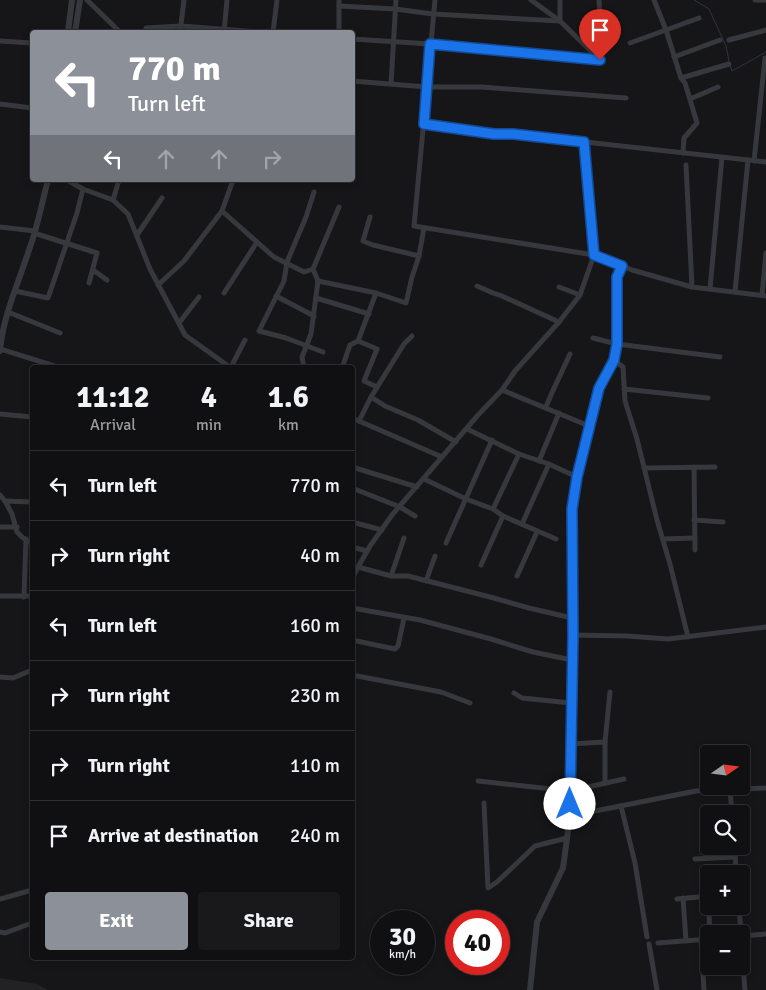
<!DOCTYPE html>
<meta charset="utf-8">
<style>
:root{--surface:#101012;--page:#19191b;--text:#f1f3f6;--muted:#9c9d9f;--line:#303032;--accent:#8c9099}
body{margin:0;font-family:Signika,sans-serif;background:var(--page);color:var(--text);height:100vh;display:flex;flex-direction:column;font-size:19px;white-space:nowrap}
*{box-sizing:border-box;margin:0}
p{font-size:16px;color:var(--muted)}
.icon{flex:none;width:28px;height:28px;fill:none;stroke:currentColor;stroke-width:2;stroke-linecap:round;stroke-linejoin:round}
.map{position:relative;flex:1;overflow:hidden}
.panel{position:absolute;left:30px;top:365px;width:325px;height:595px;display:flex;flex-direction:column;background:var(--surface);border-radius:5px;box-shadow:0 2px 8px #0003,0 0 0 1px var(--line)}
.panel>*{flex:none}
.guide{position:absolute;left:30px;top:30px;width:325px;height:152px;border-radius:5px;box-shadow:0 2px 8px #0003,0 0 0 1px var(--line);background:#8c9099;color:#fff;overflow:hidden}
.needle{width:32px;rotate:76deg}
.fabs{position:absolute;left:700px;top:745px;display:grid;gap:10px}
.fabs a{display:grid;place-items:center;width:50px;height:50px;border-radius:5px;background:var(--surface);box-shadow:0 2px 8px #0003,0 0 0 1px var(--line);font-size:25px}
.speed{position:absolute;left:370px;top:910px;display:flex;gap:10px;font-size:25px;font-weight:700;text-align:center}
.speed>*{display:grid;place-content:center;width:65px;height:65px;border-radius:50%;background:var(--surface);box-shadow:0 2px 8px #0003,0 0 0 1px var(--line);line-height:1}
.speed small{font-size:12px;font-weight:400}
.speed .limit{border:8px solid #d22;background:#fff;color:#111}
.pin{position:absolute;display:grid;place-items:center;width:42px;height:42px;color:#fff;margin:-51px -21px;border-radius:50% 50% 50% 0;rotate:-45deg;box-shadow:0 0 5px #0007}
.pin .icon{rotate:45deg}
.me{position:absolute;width:55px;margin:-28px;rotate:0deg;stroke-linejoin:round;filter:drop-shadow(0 0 4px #0008)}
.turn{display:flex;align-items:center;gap:18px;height:105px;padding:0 15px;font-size:22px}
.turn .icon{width:65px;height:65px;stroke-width:2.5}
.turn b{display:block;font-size:35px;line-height:42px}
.lanes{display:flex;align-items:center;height:48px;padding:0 15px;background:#0003;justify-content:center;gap:25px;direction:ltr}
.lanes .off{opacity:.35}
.eta{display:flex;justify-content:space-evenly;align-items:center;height:85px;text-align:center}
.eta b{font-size:30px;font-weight:700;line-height:35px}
.cta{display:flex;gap:10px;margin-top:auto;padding:10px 15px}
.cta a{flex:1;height:58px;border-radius:5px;background:var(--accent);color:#fff;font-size:20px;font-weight:700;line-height:58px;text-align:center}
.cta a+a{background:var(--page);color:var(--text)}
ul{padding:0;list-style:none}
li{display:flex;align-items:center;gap:15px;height:70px;padding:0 15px;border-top:1px solid var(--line)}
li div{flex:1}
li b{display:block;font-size:19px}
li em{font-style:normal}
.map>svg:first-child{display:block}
</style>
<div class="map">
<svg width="766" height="990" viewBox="0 0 766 990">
<rect width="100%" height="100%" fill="#161618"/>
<path fill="#222225" d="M0 978 37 984 48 990H0Z"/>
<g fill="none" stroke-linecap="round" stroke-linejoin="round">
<g stroke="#2c353c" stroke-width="1">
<path d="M694 0 709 9 726 46 729 61"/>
<path d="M730 65 732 71 766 52"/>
</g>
<g stroke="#37383d" stroke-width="5">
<path d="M87 0 120 32"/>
<path d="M339 0V32"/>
<path d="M435 0 414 226 594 255"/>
<path d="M531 0 560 21 599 59"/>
<path d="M599 0 602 50 600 60"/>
<path d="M654 0 666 30 681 78 685 83 697 123 684 138 683 153"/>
<path d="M755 0H766"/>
<path d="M339 6 395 9 433 14 560 21V0"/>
<path d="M146 28 181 26 259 32"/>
<path d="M180 32 184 0"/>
<path d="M224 32 227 0"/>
<path d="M273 32 277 0"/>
<path d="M352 39 430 44 600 60"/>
<path d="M729 40 766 30"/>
<path d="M0 41 32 43"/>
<path d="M630 43 699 18"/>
<path d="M674 57 720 40"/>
<path d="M681 78 729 64"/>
<path d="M352 81 427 87H482L626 98"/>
<path d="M391 84 396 0"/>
<path d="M690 99 718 87"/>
<path d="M0 104 32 108"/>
<path d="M424 124 494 134H513L766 162"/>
<path d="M754 161 765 58"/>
<path d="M686 165 692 287"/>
<path d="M67 180 83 189 113 200 128 214 150 269 185 335 231 368"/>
<path d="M314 192 306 217 287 262 284 281 259 331 286 338 323 352"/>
<path d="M113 200 119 180"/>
<path d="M222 211 274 257 304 272 313 269"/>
<path d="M370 217 363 241 373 245 419 256"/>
<path d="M0 227 35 231 37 234 97 253 89 283"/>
<path d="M137 235 162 198"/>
<path d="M622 266 632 270 692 287 766 296"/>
<path d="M93 270 107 280"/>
<path d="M318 281 376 293 406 303 412 277 419 256 424 228"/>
<path d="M158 285 184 261 222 211 233 180"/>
<path d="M477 286 493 293 502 296 559 322"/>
<path d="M559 287 580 295"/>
<path d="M710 289 722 157"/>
<path d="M15 291 48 298 77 213 83 189"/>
<path d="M735 292 748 160"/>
<path d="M224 293 257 242"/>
<path d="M762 295 766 253"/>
<path d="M276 296 314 316"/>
<path d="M316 298 369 314"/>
<path d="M8 312 60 333"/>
<path d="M179 323 199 297"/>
<path d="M593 338 617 344 720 357"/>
<path d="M358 341 376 293"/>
<path d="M0 349 61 368"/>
<path d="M614 360 623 367 625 401 637 439 657 520 670 564 688 637"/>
<path d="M231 367 245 340"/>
<path d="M304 368 302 357 311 334 318 281 313 269 339 207"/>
<path d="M342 368 350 345 358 341 377 349 364 381 377 387"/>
<path d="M624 389 708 398"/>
<path d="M502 390 589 426"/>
<path d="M371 397 385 406 418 420 456 442"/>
<path d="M546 407C553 389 562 372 570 354"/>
<path d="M0 414 32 417"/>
<path d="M352 418 442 457"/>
<path d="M359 421 371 397 404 344 412 336"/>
<path d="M467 429 519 454 549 464 577 477"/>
<path d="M539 461 559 413"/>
<path d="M352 467 417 487"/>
<path d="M694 467 695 550"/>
<path d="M644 468 715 467"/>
<path d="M424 479 466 499 493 509 503 516 556 539"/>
<path d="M352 488 400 507 415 516"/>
<path d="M0 495 5 501 12 514 17 532 22 537 32 544"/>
<path d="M5 501 32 502"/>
<path d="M493 509 519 454"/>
<path d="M694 520 723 522"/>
<path d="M352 522 382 530"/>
<path d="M522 524 549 464"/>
<path d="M0 527H17"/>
<path d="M663 539 695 538"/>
<path d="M446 543 492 440"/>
<path d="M352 547 367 551"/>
<path d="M481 565 503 516"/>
<path d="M358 567 391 576H408L490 597 529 608 572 618"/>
<path d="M391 576 404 538"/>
<path d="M517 576 537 532"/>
<path d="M352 579 358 567 370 546 392 515 478 415 502 390 515 371 559 322 580 295 594 255 584 142"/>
<path d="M426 581 435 556"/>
<path d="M0 596H32"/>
<path d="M24 597 26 539"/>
<path d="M352 608 420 620 491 639 533 652 572 660"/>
<path d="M573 635 627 636 668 639 766 627"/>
<path d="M352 640 395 649 398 646 404 618"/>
<path d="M352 675 441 692 470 703"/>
<path d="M0 677 13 678 32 670"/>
<path d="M514 693 522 698 571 703"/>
<path d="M570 744 605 742"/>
<path d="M478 781 570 791 624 779"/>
<path d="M605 783V742L610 692"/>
<path d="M730 789 732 814"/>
<path d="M484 803 488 888 497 882 535 846 567 838"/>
<path d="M621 806 635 863 647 937"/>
<path d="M570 816 696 791 766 788"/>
<path d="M735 846 736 874"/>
<path d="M695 859 735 857"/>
<path d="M708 896 710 934"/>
<path d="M683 898 686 941"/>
<path d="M0 899 32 890"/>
<path d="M677 899 709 896"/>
<path d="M739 906 741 934"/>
<path d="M0 932 5 933 32 923"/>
<path d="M741 936 766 934"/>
<path d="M701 940 704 990"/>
<path d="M741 942 745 990"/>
<path d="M658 943 709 939"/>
<path d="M649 944 657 990"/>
</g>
<g stroke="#37383d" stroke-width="6">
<path d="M68 32 72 0"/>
<path d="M75 32 80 0"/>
<path d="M0 351C3 315 19 282 30 247 38 225 42 202 48 180"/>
<path d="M530 990 537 922 563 868 570 816 573 635 572 509 577 477 599 388 614 360 617 344V277L622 266 594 255"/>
</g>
</g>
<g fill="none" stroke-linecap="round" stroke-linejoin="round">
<g stroke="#114b97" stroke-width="12">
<path id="route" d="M570 804 573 635 572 509 577 477 599 388 614 360 617 344V277L622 266 594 255 584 142 513 134H494L424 124 430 44 600 60"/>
</g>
<use href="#route" stroke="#1a73e8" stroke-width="9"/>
</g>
</svg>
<div class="fabs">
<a><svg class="needle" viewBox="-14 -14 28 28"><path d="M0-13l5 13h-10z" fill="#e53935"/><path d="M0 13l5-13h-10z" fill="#9c9d9f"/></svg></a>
<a><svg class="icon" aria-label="search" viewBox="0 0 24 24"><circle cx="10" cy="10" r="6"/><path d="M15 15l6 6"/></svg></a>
<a>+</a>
<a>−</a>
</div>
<div class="speed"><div>30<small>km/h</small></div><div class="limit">40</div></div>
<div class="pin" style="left:600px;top:60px;background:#d93025"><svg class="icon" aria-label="arrive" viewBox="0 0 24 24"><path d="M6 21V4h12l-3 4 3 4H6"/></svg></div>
<svg class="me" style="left:570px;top:804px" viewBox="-20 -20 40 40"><circle r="19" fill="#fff"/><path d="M0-13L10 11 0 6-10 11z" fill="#1a73e8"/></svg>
<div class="guide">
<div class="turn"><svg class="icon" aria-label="left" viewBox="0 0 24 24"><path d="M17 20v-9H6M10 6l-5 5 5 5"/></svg><div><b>770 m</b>Turn left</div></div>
<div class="lanes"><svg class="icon" aria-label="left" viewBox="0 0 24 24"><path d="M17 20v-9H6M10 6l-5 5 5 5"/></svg><svg class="icon off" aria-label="ahead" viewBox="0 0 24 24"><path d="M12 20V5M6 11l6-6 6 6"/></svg><svg class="icon off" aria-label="ahead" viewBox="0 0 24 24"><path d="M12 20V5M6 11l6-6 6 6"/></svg><svg class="icon off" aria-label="right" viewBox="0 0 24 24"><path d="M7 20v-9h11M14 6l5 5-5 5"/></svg></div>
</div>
<section class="panel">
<div class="eta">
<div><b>11:12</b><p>Arrival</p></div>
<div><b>4</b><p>min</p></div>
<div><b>1.6</b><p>km</p></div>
</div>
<ul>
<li><svg class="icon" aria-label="left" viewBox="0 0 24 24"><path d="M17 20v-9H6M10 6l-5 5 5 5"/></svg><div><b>Turn left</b></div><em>770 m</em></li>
<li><svg class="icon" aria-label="right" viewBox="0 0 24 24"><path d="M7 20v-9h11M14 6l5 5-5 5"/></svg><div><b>Turn right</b></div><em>40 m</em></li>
<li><svg class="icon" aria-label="left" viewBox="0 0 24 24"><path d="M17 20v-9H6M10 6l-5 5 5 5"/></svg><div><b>Turn left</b></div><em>160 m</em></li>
<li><svg class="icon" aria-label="right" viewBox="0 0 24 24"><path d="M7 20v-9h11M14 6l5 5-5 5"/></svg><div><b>Turn right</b></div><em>230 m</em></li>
<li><svg class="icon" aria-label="right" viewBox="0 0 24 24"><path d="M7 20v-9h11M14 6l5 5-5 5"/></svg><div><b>Turn right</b></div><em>110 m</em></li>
<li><svg class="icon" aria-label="arrive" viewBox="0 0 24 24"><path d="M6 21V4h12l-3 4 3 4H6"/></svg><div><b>Arrive at destination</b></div><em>240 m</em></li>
</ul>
<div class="cta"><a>Exit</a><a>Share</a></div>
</section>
</div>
